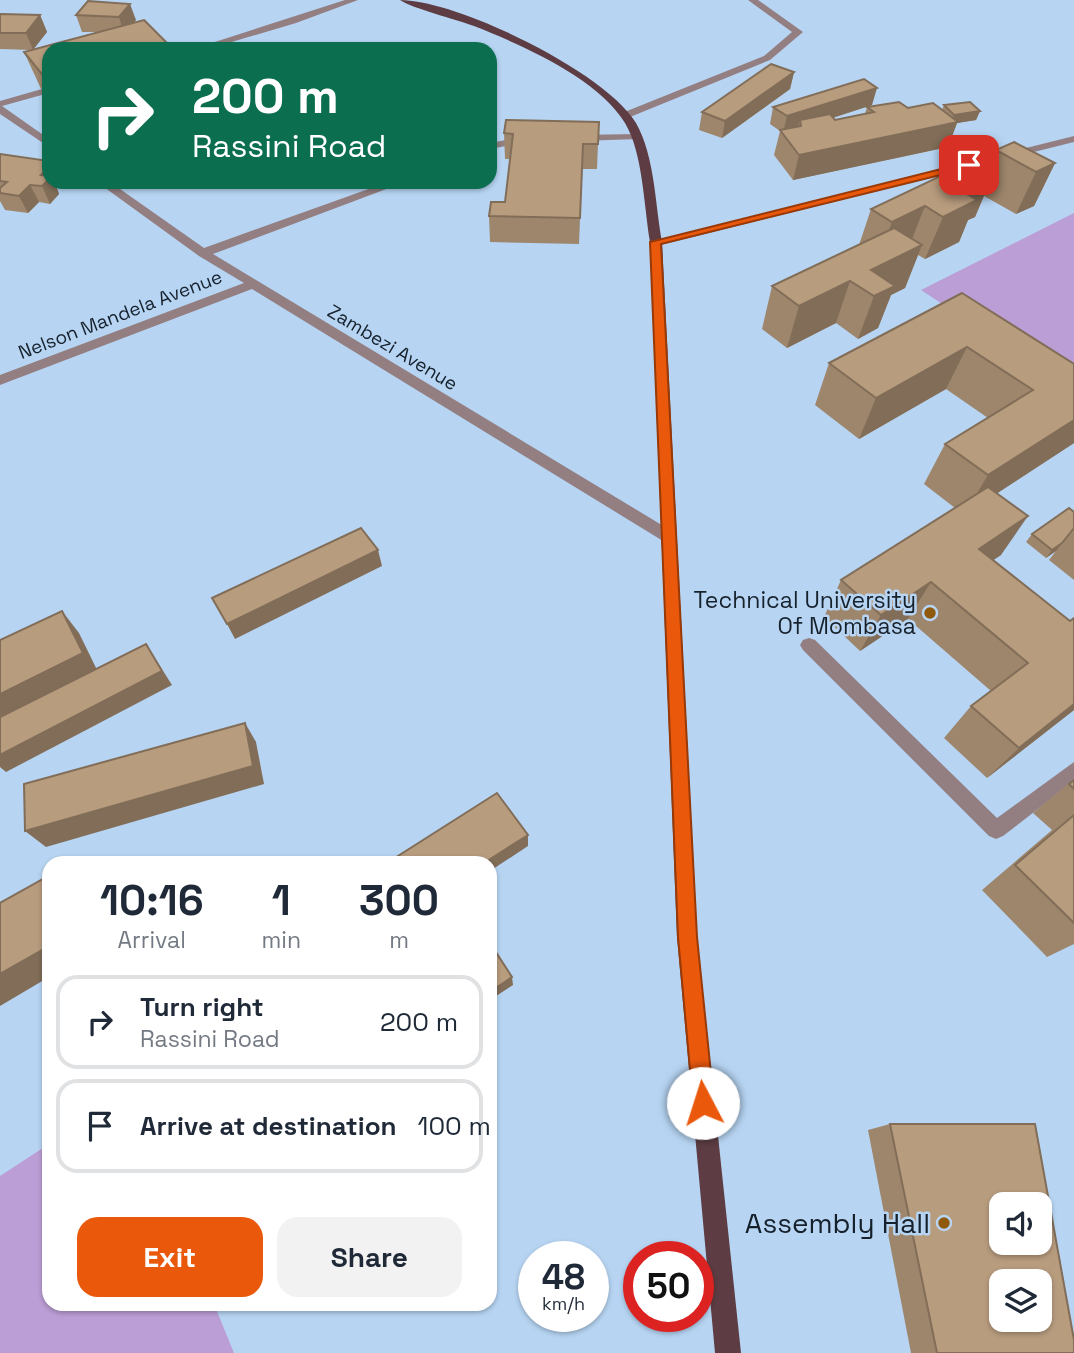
<!DOCTYPE html>
<style>
:root{--surface:#fff;--page:#f2f2f3;--text:#1f2937;--muted:#747a83;--line:#e0e1e3;--accent:#ea580c}
body{margin:0;font-family:"Space Grotesk",sans-serif;background:var(--page);color:var(--text);height:100vh;display:flex;flex-direction:column;font-size:26px;white-space:nowrap}
*{box-sizing:border-box;margin:0}
p{font-size:23px;color:var(--muted)}
.icon{flex:none;width:38px;height:38px;fill:none;stroke:currentColor;stroke-width:2;stroke-linecap:round;stroke-linejoin:round}
.map{position:relative;flex:1;overflow:hidden}
.details{position:absolute;left:42px;top:856px;width:455px;height:455px;display:flex;flex-direction:column;background:var(--surface);border-radius:21px;box-shadow:0 2px 5px #0004}
.details>*{flex:none}
.guide{position:absolute;left:42px;top:42px;width:455px;height:147px;border-radius:21px;box-shadow:0 2px 5px #0004;background:#0b6e4f;color:#fff;overflow:hidden}
.tools{position:absolute;left:989px;top:1192px;display:grid;gap:14px}
.tools a{display:grid;place-items:center;width:63px;height:63px;border-radius:14px;background:var(--surface);box-shadow:0 2px 5px #0004;font-size:35px}
.speed{position:absolute;left:518px;top:1241px;display:flex;gap:14px;font-size:35px;font-weight:700;text-align:center}
.speed>*{display:grid;place-content:center;width:91px;height:91px;border-radius:50%;background:var(--surface);box-shadow:0 2px 5px #0004;line-height:1}
.speed small{font-size:18px;font-weight:400}
.speed .limit{border:10px solid #d22;background:#fff;color:#111}
.pin{position:absolute;display:grid;place-items:center;width:60px;height:60px;color:#fff;margin:-30px;border-radius:14px;box-shadow:0 4px 10px #0006}
.me{position:absolute;width:77px;margin:-38px;rotate:355deg;stroke-linejoin:round;filter:drop-shadow(0 0 5px #0008)}
.turn{display:flex;align-items:center;gap:24px;height:147px;padding:0 35px;font-size:32px}
.turn .icon{width:91px;height:91px;stroke-width:2.5}
.turn b{display:block;font-size:49px;line-height:60px}
.eta{display:flex;justify-content:space-evenly;align-items:center;height:119px;text-align:center}
.eta b{font-size:42px;font-weight:800;line-height:49px}
.button{display:flex;gap:14px;margin-top:auto;padding:14px 35px}
.button a{flex:1;height:80px;border-radius:21px;background:var(--accent);color:#fff;font-size:28px;font-weight:800;line-height:80px;text-align:center}
.button a+a{background:var(--page);color:var(--text)}
ul{padding:0;list-style:none}
li{display:flex;align-items:center;gap:21px;height:94px;margin:0 14px 10px;padding:0 21px;border:4px solid var(--line);border-radius:21px}
li div{flex:1}
li b{display:block;font-size:26px}
li em{font-style:normal}
.map>svg:first-child{display:block}
</style>
<div class="map">
<svg width="1074" height="1353" viewBox="0 0 1074 1353">
<rect width="100%" height="100%" fill="#b7d5f3"/>
<g fill="#bb9ed5">
<path d="M1074 213V391L921 290Z"/>
<path d="M49 1144V1304H214L234 1353H0V1176Z"/>
</g>
<g fill="none" stroke-linecap="round" stroke-linejoin="round">
<g fill="#937f82" fill-rule="evenodd">
<path d="M345 0H358L296 23 208 49H193Z"/>
<path d="M748 0H758L803 32 770 60 630 117H622V113L764 56 792 32Z"/>
<path d="M49 87V93L2 106 49 139V147L0 114V101Z"/>
<path d="M637 134 641 135V139L577 141 572 138 577 135Z"/>
<path d="M528 136 532 137V141L490 149V143Z"/>
<path d="M1074 136V142L656 246 650 242Z"/>
<path d="M97 182H110L204 248 388 182H405L213 254 675 533 677 537 675 541H663L252 289 0 385V375L244 283 199 256Z"/>
<path d="M809 638 815 640 997 818 1074 762V781L1003 836 996 839 989 836 803 650 800 645 803 640Z"/>
</g>
<path fill="#5d3d43" fill-rule="evenodd" d="M400 0C457 0 606 72 636 123 655 157 655 204 662 242L697 937 741 1353H715L677 937 650 242C644 207 643 153 625 123 598 78 522 45 474 26 455 19 414 9 400 0Z"/>
</g>
<g fill="#9e866c">
<path d="M88 1 136 20 133 23 49 49V106L24 52 31 50 0 49V14L40 15 47 32 33 49 98 32H82L76 15Z"/>
<path d="M794 72 790 89 722 138 699 130 702 112Z"/>
<path d="M872 105 833 118 835 120 865 114 867 107 908 108 942 110 944 105 980 111 976 120 957 123 948 147 793 180 774 155 780 131 770 124 773 107Z"/>
<path d="M506 120 598 144 597 169H582L579 244 490 242 489 216 505 202 510 159H505L504 133Z"/>
<path d="M996 150 1055 163 1034 206 1016 214 984 196 975 217 968 220 959 242 925 259 918 255 905 288 891 295 878 328 858 339 836 323 787 348 762 329 772 286 859 245 871 209 987 171Z"/>
<path d="M0 154 56 186 59 194 50 204 39 202 28 213 5 210 0 201Z"/>
<path d="M962 293 1074 364V443L997 493 1001 555 993 560 1074 710 987 778 944 738 971 706 991 691 908 619 860 651 824 617 841 580 955 508 924 484 945 444 988 418 946 389 859 439 815 405 829 363Z"/>
<path d="M1074 512V580L1049 560 1056 551 1046 558 1026 542 1032 534Z"/>
<path d="M1074 779V944L1047 957 982 890 1052 830 1033 813Z"/>
<path d="M890 1124 1074 1353H911L868 1130Z"/>
</g>
<g fill="#816d58">
<path d="M130 4 136 20 124 34 119 17Z"/>
<path d="M40 15 47 32 33 50 26 33Z"/>
<path d="M794 72 790 89 722 138 725 121Z"/>
<path d="M877 88 872 105 800 128V120L798 129 783 133 787 116Z"/>
<path d="M980 111 976 120 957 123 948 147 793 180 799 155 950 124 954 115Z"/>
<path d="M1055 163 1034 206 1016 214 1036 172Z"/>
<path d="M49 167V182H59L56 186 59 194 50 204 42 186 41 175Z"/>
<path d="M993 174 975 217 968 220 959 242 925 259 943 217 960 190Z"/>
<path d="M30 185 39 202 28 213 19 196Z"/>
<path d="M925 206 908 249 877 265 892 222Z"/>
<path d="M922 245 905 288 891 295 878 328 858 339 874 296 871 270Z"/>
<path d="M850 281 836 323 787 348 799 306Z"/>
<path d="M967 347 946 389 859 439 876 398Z"/>
<path d="M1074 420V443L964 515 988 475Z"/>
<path d="M1028 516 1001 555 953 587 979 549Z"/>
<path d="M1062 543 1056 551 1046 558 1052 550Z"/>
<path d="M378 550 382 566 235 639 227 624Z"/>
<path d="M931 582 908 619 860 651 881 615Z"/>
<path d="M62 611 79 633 99 674 0 724V694Z"/>
<path d="M146 644 172 685 6 772 0 767V755Z"/>
<path d="M1074 704V710L987 778 1019 748Z"/>
<path d="M245 723 256 742 264 784 46 847 25 831Z"/>
<path d="M528 835V846L490 871V863H484Z"/>
<path d="M43 879 49 884V895Z"/>
<path d="M49 946V977L0 1006V974Z"/>
<path d="M512 977 513 985 490 1000V992Z"/>
</g>
<g fill="#b89c7e" stroke="#816d58" stroke-width="2" fill-rule="evenodd">
<path d="M88 1 130 4 119 17 76 15Z"/>
<path d="M0 14 40 15 26 33H0Z"/>
<path d="M144 20 173 49H49V83L24 52Z"/>
<path d="M771 64 794 72 725 121 702 112Z"/>
<path d="M864 79 877 88 787 116 773 107Z"/>
<path d="M899 102 908 108 933 103 958 122 799 155 780 130 801 126 800 120 830 114 835 120 874 112 867 107Z"/>
<path d="M970 102 980 111 954 115 944 105Z"/>
<path d="M506 120 599 122 598 144H583L580 218 489 216 491 202H505L513 134 504 133Z"/>
<path d="M1014 142 1055 163 1036 172 996 150Z"/>
<path d="M0 154 49 161V167L41 175 49 176V179L42 186 30 185 19 196 0 193V188L7 182 0 181Z"/>
<path d="M970 162 993 174 960 190 977 200 943 217 925 206 892 222 871 209Z"/>
<path d="M894 228 922 245 871 270 895 286 874 296 850 281 799 306 772 286Z"/>
<path d="M962 293 1074 364V420L988 475 945 444 1033 390 967 347 876 398 829 363Z"/>
<path d="M988 487 1028 516 979 549 1070 621 1074 618V704L1019 748 971 706 1028 663 931 582 881 615 841 580Z"/>
<path d="M1069 508 1074 512V528L1062 543 1052 550 1032 534Z"/>
<path d="M361 528 378 550 227 624 212 598Z"/>
<path d="M62 611 83 653 0 694V640Z"/>
<path d="M146 644 162 671 0 755V717Z"/>
<path d="M245 723 253 766 25 831 24 784Z"/>
<path d="M1074 780V789L1069 784Z"/>
<path d="M497 793 528 835 484 863H387Z"/>
<path d="M1074 815V923L1015 865Z"/>
<path d="M43 879 49 895V946L0 974V903Z"/>
<path d="M490 943 512 977 490 992Z"/>
<path d="M890 1124H1035L1074 1340V1353H937ZM1001 1204H1040V1242H1001ZM1001 1281H1040V1320H1001Z"/>
</g>
<path fill="#ea580c" stroke="#983908" stroke-width="2" d="M969 162 973 163V167L661 244 697 937 714 1103 711 1111 703 1114 696 1111 693 1103 678 937 650 242Z"/>
<g fill="#905a0e" stroke="#b7d5f3" stroke-width="2.5">
<circle cx="930" cy="613" r="7"/>
<circle cx="944" cy="1223" r="7"/>
</g>
<g text-anchor="middle" stroke-width="5" stroke-linejoin="round" paint-order="stroke">
<g font-size="19" fill="#16212c" stroke="#b7d5f3">
<text transform="translate(120 314) rotate(-21)" y="7">Nelson Mandela Avenue</text>
<text transform="translate(393 347) rotate(31)" y="7">Zambezi Avenue</text>
</g>
<g font-size="23" fill="#16212c" stroke="#b7d5f3" text-anchor="end">
<text x="916" y="608">Technical University<tspan x="916" dy="26">Of Mombasa</tspan></text>
</g>
<g font-size="28" fill="#16212c" stroke="#b7d5f3" text-anchor="end">
<text x="930" y="1233">Assembly Hall</text>
</g>
</g>
</svg>
<div class="tools">
<a><svg class="icon" aria-label="sound" viewBox="0 0 24 24"><path d="M4 9h4l5-4v14l-5-4H4zM17 9q2 3 0 6"/></svg></a>
<a><svg class="icon" aria-label="layers" viewBox="0 0 24 24"><path d="M12 4l9 5-9 5-9-5zM3 14l9 5 9-5"/></svg></a>
</div>
<div class="speed"><div>48<small>km/h</small></div><div class="limit">50</div></div>
<div class="pin" style="left:969px;top:165px;background:#d93025"><svg class="icon" aria-label="arrive" viewBox="0 0 24 24"><path d="M6 21V4h12l-3 4 3 4H6"/></svg></div>
<svg class="me" style="left:703px;top:1103px" viewBox="-20 -20 40 40"><circle r="19" fill="#fff"/><path d="M0-13L10 11 0 6-10 11z" fill="#ea580c"/></svg>
<div class="guide">
<div class="turn"><svg class="icon" aria-label="right" viewBox="0 0 24 24"><path d="M7 20v-9h11M14 6l5 5-5 5"/></svg><div><b>200 m</b>Rassini Road</div></div>
</div>
<section class="details">
<div class="eta">
<div><b>10:16</b><p>Arrival</p></div>
<div><b>1</b><p>min</p></div>
<div><b>300</b><p>m</p></div>
</div>
<ul>
<li><svg class="icon" aria-label="right" viewBox="0 0 24 24"><path d="M7 20v-9h11M14 6l5 5-5 5"/></svg><div><b>Turn right</b><p>Rassini Road</p></div><em>200 m</em></li>
<li><svg class="icon" aria-label="arrive" viewBox="0 0 24 24"><path d="M6 21V4h12l-3 4 3 4H6"/></svg><div><b>Arrive at destination</b></div><em>100 m</em></li>
</ul>
<div class="button"><a>Exit</a><a>Share</a></div>
</section>
</div>
